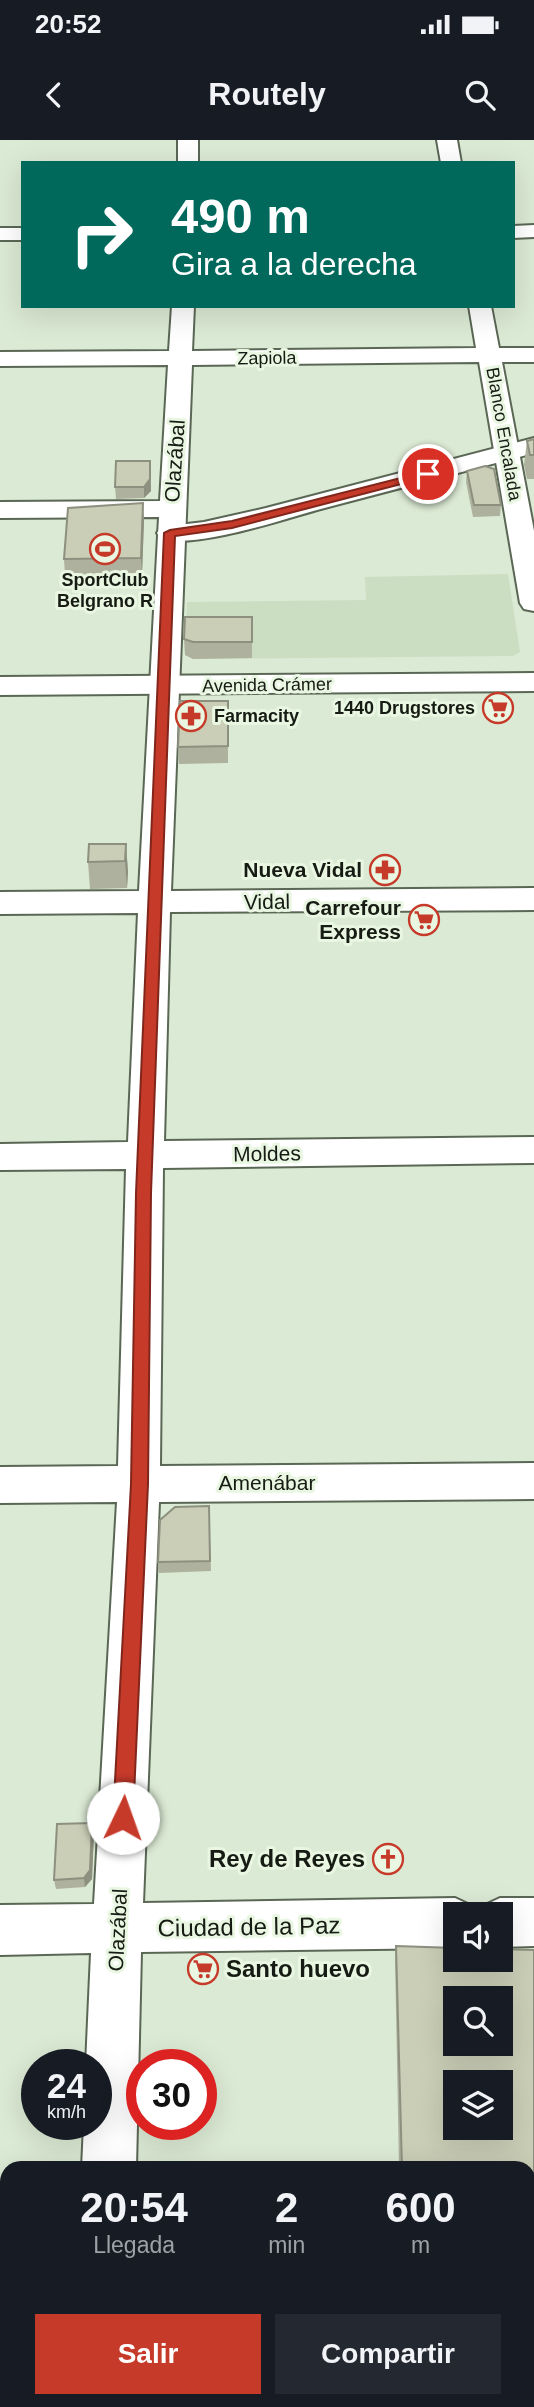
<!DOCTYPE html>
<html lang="es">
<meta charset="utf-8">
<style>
:root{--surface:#171b24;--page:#242831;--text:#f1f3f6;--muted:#9ea1a6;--accent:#c63a2a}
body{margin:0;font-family:Helvetica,sans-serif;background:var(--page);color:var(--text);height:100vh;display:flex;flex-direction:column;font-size:26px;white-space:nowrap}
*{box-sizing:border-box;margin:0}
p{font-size:23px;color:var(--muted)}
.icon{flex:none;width:38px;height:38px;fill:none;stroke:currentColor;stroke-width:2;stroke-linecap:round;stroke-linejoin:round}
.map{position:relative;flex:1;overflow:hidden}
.side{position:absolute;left:0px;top:2021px;width:536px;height:247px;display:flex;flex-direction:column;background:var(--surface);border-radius:21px 21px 0 0;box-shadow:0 7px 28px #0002}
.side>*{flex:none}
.top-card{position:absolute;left:21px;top:21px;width:494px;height:147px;border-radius:0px;box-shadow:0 7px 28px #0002;background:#00695c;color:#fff;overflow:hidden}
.controls{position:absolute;left:443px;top:1762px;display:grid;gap:14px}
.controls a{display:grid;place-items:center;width:70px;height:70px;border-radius:0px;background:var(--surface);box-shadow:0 7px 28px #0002;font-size:35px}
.speed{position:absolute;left:21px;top:1909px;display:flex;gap:14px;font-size:35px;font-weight:700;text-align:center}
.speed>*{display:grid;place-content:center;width:91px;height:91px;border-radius:50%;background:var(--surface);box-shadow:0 7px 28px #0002;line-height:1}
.speed small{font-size:18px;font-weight:400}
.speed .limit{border:10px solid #d22;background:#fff;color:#111}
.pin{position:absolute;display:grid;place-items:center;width:60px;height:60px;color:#fff;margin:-30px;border:4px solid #fff;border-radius:50%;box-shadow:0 2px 7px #0007}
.me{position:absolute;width:77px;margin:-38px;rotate:3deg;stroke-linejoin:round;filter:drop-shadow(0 0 5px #0008)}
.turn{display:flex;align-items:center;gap:24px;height:147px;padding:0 35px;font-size:32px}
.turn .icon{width:91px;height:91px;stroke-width:2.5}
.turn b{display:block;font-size:49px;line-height:60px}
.eta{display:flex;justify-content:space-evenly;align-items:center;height:119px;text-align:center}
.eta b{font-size:42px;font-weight:700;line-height:49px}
.action{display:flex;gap:14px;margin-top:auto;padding:14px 35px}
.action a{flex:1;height:80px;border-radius:0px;background:var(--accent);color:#fff;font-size:28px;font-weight:700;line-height:80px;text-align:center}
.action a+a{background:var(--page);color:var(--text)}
.status{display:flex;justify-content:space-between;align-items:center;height:49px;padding:0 35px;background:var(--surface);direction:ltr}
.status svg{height:19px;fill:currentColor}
header{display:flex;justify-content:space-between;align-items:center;height:91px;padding:0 35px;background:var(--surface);font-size:32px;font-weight:700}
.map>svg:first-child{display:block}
</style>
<div class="status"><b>20:52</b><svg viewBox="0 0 49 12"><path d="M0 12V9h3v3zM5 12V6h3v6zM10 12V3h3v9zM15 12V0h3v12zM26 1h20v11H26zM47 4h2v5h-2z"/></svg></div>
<header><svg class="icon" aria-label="back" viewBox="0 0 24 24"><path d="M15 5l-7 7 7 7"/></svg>Routely<svg class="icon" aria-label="search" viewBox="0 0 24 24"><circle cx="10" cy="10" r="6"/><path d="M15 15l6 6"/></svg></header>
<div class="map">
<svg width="534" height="2267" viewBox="0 0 534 2267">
<rect width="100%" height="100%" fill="#dbead4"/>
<path fill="#cbdec2" d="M508 434 520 512 513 516 193 519 185 515 187 462 366 460 365 437Z"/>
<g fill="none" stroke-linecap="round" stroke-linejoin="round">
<g stroke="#5b6755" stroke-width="4">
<g id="minor">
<rect x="178" y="0" width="20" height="23"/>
<path d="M437 0H457L461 23H441Z"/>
<path d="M534 85V97L513 98V86Z"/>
<rect x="0" y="88" width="23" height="12"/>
<path d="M172 166H194L192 211 476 208 469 166H491L499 208H534V222H502L534 391V471L524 469 520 463 479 222 192 225 171 751 534 748V770L170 772 164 1001 534 997V1023L163 1028 160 1326 534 1323V1359L159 1362 143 1763 455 1758 472 1766 476 1774H455V1808L141 1812 136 2028H82L84 1984H96V1925H86L91 1813 0 1815V1765L94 1764 117 1362 0 1363V1327L118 1326 126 1029 0 1030V1004L128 1002 138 773 0 774V752L139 751 159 377 0 378V362L160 361 168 225 0 226V212L169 211Z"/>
<path d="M500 1758H534V1806L500 1807V1774H479L483 1766Z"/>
<rect x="73" y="2261" width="58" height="6"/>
</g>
</g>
<g stroke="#5b6755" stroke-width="4">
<g id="major">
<path d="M534 298V313C462 332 389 351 317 370 278 381 198 408 161 399L157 393 161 387 204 382 266 368Z"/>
<path d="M534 533V551L0 555V537Z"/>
</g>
</g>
<use href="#minor" fill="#fff" fill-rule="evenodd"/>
<use href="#major" fill="#fff" fill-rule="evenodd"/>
</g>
<g fill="#aeb19d" fill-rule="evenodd">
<path d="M534 299V339H527L524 325 527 301Z"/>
<path d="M467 331 501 365 500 376 473 377 466 342Z"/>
<path d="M151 332V351L144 358 116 359 115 347Z"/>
<path d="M144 380 142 434 65 435 64 419Z"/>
<path d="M252 477V518L193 519 185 515 184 499Z"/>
<path d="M228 561V623L179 624 178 607Z"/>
<path d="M126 704 128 732 127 748 90 749 88 722Z"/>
<path d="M209 1366 211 1431 159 1433 158 1422Z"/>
<path d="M94 1692 92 1739 85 1747 56 1749 54 1740Z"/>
<path d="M396 1806 455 1808V1820H500V1809L534 1810V2267H139V2261H528V2028H399L395 1817ZM455 1858H500V1904H455ZM455 1942H500V1988H455Z"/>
</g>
<g fill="#8d907f">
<path d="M150 321 151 351 144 358V347Z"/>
<path d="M143 363 144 380 142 434 141 418Z"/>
<path d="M126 704 128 732 127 748 125 721Z"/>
<path d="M92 1683 94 1692 92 1739 85 1747 84 1738Z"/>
<path d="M55 2261H59L58 2267H55Z"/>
</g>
<g fill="#caceb6" stroke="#8d907f" stroke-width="2" fill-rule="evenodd">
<path d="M534 299V315H530L527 301Z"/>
<path d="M116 321H150V339L144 347H115Z"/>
<path d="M485 326 494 329 501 365H474L467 331Z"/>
<path d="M143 363 141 418 64 419 68 368Z"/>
<path d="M185 477H252V502H193L184 499Z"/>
<path d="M180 561H228V606L178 607Z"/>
<path d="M89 704H126L125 721 88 722Z"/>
<path d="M209 1366 210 1421 158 1422 160 1380 175 1367Z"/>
<path d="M92 1683 90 1730 84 1738 54 1740 57 1684Z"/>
<path d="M396 1806 455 1808V1820H500V1809L534 1810V2267H139V2261H528V2028H402ZM455 1858H500V1904H455ZM455 1942H500V1988H455Z"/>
<path d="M0 2210H7V2261H55V2267H0Z"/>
</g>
<path fill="#c63a2a" stroke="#81261b" stroke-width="2" d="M428 331 432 332V336L232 388 175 396 151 1053 148 1344 133 1678 130 1684 123 1687 116 1684 113 1678 131 1344 136 1053 164 393 170 390 232 381Z"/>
<defs>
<g id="stadium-ring" transform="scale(1.575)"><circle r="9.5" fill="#e9f7e2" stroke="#c63a2a" stroke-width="1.5"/><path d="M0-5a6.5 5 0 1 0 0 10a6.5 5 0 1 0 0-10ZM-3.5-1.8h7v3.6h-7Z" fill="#c63a2a"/></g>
<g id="supermarket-ring" transform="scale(1.575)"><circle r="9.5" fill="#e9f7e2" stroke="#c63a2a" stroke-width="1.5"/><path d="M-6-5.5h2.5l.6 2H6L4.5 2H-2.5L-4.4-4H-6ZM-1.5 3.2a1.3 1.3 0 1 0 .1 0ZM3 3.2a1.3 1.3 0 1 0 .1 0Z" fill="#c63a2a"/></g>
<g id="pharmacy-ring" transform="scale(1.575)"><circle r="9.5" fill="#e9f7e2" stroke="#c63a2a" stroke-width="1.5"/><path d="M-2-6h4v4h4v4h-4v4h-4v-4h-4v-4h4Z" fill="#c63a2a"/></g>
<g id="church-ring" transform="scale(1.575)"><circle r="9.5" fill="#e9f7e2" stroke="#c63a2a" stroke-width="1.5"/><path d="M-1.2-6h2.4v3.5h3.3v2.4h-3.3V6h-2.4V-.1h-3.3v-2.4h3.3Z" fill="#c63a2a"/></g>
</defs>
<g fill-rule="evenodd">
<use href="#stadium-ring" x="105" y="409"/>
<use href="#supermarket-ring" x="498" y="568"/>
<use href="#pharmacy-ring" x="191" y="576"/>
<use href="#pharmacy-ring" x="385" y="730"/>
<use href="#supermarket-ring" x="424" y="780"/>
<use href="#church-ring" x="388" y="1719"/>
<use href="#supermarket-ring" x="203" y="1829"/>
</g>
<g text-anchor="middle" stroke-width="6" stroke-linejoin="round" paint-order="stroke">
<g font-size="18" fill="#161b13" stroke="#e9f7e2">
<text transform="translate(267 218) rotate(-1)" y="6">Zapiola</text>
<text transform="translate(504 294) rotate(80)" y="6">Blanco Encalada</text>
<text transform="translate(267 545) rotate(-1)" y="6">Avenida Crámer</text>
</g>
<g font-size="18" font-weight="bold" fill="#161b13" stroke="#e9f7e2">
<text x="105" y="446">SportClub<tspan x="105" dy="21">Belgrano R</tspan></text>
<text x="475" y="574" text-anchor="end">1440 Drugstores</text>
<text x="214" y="582" text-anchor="start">Farmacity</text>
</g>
<g font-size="21" fill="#161b13" stroke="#e9f7e2">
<text transform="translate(175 321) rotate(-86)" y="7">Olazábal</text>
<text transform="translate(267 762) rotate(-1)" y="7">Vidal</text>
<text transform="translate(267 1014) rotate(-1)" y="7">Moldes</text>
<text x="267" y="1350">Amenábar</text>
<text transform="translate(118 1790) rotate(-87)" y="7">Olazábal</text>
</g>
<g font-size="21" font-weight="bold" fill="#161b13" stroke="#e9f7e2" text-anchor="end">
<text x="362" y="737">Nueva Vidal</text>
<text x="401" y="775">Carrefour<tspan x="401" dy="24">Express</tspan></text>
</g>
<g font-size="24" font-weight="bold" fill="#161b13" stroke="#e9f7e2" text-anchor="end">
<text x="365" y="1727">Rey de Reyes</text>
<text x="226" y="1837" text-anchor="start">Santo huevo</text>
</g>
<g font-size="24" fill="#161b13" stroke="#e9f7e2">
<text transform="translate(249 1787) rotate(-1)" y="8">Ciudad de la Paz</text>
</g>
</g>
</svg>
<div class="controls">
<a><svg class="icon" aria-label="sound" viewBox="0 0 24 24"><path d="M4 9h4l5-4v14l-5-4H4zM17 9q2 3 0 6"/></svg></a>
<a><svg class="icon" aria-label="search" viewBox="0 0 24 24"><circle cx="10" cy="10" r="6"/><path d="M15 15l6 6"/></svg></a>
<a><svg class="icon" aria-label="layers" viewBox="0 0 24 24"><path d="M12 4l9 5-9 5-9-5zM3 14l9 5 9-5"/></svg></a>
</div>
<div class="speed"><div>24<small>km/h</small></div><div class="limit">30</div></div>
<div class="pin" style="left:428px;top:334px;background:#d93025"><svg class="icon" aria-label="arrive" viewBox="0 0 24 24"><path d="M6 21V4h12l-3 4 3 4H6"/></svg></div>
<svg class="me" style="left:123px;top:1678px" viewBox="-20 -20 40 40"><circle r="19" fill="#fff"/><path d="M0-13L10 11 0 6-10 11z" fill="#c63a2a"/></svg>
<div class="top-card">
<div class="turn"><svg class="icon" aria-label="right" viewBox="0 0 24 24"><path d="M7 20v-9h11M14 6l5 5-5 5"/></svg><div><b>490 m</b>Gira a la derecha</div></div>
</div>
<section class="side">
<div class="eta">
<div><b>20:54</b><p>Llegada</p></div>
<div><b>2</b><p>min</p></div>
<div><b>600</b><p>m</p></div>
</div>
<div class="action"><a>Salir</a><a>Compartir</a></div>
</section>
</div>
